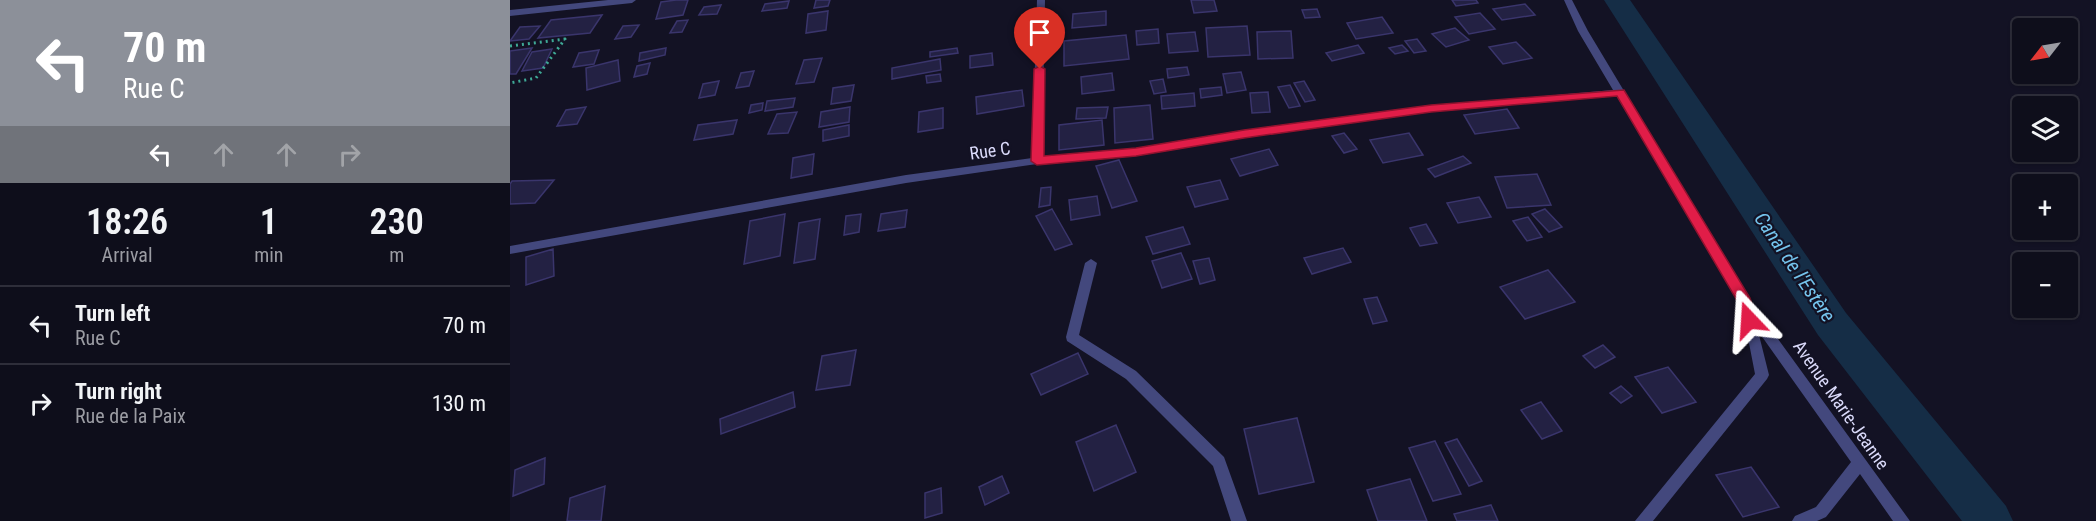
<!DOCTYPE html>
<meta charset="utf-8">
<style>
:root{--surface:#0e0e1b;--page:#171724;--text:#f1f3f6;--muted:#9b9ca3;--line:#2e2e3a}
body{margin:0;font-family:"Roboto Condensed",sans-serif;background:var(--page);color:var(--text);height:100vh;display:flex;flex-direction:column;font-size:22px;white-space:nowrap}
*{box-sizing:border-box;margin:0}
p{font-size:20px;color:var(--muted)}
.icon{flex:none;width:33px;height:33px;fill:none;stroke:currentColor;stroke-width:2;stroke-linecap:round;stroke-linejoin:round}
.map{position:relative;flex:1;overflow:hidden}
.drawer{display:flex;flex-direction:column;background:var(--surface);width:510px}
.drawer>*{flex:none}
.hud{background:#8c9099;color:#fff;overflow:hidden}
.needle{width:39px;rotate:239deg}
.tools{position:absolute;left:1502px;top:18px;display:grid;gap:12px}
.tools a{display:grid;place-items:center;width:66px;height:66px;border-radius:6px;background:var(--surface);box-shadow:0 2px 4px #0004,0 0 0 2px var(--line);font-size:30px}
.pin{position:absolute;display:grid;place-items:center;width:51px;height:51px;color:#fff;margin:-62px -26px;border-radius:50% 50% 50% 0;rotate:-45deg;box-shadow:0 0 6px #0007}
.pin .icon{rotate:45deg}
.me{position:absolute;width:66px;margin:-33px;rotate:340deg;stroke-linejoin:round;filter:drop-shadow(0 0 4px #0008)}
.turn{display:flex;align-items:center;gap:21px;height:126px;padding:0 24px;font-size:27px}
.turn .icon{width:78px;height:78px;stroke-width:2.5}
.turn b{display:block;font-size:42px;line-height:51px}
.lanes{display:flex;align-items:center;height:57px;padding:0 24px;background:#0003;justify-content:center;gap:30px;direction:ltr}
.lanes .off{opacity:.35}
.eta{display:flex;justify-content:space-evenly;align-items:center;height:102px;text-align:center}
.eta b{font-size:36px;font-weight:600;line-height:42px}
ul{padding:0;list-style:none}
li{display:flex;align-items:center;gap:18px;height:78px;padding:0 24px;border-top:2px solid var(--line)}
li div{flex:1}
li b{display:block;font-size:22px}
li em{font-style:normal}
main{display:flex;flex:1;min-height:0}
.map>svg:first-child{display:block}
</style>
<main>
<section class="drawer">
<div class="hud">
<div class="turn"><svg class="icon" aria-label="left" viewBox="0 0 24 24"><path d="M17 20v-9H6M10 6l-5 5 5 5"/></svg><div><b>70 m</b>Rue C</div></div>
<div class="lanes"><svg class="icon" aria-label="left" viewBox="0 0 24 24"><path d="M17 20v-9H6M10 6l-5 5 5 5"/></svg><svg class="icon off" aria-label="ahead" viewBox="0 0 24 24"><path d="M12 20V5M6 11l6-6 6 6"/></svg><svg class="icon off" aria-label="ahead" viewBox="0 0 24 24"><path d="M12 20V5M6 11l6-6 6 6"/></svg><svg class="icon off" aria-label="right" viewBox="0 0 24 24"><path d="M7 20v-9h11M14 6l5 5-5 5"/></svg></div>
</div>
<div class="eta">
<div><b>18:26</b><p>Arrival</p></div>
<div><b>1</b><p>min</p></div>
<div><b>230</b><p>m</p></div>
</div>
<ul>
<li><svg class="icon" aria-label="left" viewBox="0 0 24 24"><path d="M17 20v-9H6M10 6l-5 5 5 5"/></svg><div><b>Turn left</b><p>Rue C</p></div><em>70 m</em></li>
<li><svg class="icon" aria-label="right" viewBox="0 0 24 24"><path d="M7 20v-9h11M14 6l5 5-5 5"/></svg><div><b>Turn right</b><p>Rue de la Paix</p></div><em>130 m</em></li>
</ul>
</section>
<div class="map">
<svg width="1586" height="521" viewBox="0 0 1586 521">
<rect width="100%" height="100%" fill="#131224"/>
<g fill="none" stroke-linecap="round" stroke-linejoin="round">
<path fill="#152d46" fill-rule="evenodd" d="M1094 0H1120L1336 313 1496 506 1503 521H1452L1308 335Z"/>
</g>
<g fill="#232143" stroke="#3a356c" stroke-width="1.5">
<path d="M166 0H178L173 15 146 19 151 2Z"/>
<path d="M306 0H320L318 6 304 8Z"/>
<path d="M681 0H704L707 11 684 13Z"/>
<path d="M942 0H966L968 3 946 6Z"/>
<path d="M279 1 277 8 252 11 255 4Z"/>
<path d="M1015 4 1025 15 992 20 983 9Z"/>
<path d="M211 5 207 14 189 15 194 7Z"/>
<path d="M807 9 810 17 795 18 792 10Z"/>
<path d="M318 11 316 30 296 33 298 14Z"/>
<path d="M596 11V25L562 28 563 14Z"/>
<path d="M970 13 985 29 959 34 945 17Z"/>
<path d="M92 15 80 33 28 38 41 20Z"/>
<path d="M872 17 883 33 846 39 837 23Z"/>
<path d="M178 20 172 32 160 33 167 21Z"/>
<path d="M129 25 121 37 105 39 113 26Z"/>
<path d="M30 26 19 39 0 41 10 27Z"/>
<path d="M737 26 740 55 698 57 696 28Z"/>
<path d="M945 28 959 40 936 47 922 34Z"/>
<path d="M648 29 649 43 627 45 626 31Z"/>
<path d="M781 31 783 58 748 59 747 32Z"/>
<path d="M685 32 688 51 659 53 657 34Z"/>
<path d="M616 35 619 59 554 66V41Z"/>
<path d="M907 39 916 51 904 53 895 41Z"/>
<path d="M1006 42 1022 58 993 64 979 47Z"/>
<path d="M848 45 854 53 822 61 816 53Z"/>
<path d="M892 45 898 51 885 54 879 48Z"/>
<path d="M22 48 6 74H0V51Z"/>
<path d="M156 48 155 55 129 61 130 53Z"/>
<path d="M447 48 448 53 420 57V52Z"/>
<path d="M42 49 33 68 12 71 22 52Z"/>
<path d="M89 50 84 64 63 67 69 53Z"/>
<path d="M482 53 483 65 460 68V56Z"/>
<path d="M312 58 304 82 286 84 294 60Z"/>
<path d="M430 59 431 70 382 79V68Z"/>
<path d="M108 60 110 81 77 90 76 68Z"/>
<path d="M140 63 137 74 124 77 127 66Z"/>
<path d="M677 67 679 75 658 78 657 69Z"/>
<path d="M244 71 239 86 226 88 231 73Z"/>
<path d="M731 72 736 90 717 93 713 74Z"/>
<path d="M602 73 604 90 572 94 571 77Z"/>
<path d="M430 74 431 81 417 83 416 76Z"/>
<path d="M653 79 656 92 644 94 640 81Z"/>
<path d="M209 81 205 95 189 98 193 84Z"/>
<path d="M794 81 805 100 795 102 784 83Z"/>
<path d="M344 85 341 101 321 104 323 88Z"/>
<path d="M780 85 790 106 779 108 768 87Z"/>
<path d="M711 87 712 95 691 98 690 89Z"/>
<path d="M512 90 514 106 467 114 466 97Z"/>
<path d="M758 92 760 112 742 113 740 93Z"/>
<path d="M684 93 685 106 652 109 651 96Z"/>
<path d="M285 98 283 107 255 111 257 101Z"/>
<path d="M253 103 252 110 239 113 241 105Z"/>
<path d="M640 105 643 139 605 143 604 108Z"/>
<path d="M76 107 67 124 47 126 56 110Z"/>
<path d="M340 107 339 122 309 127 311 112Z"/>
<path d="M598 107 596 118 566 119 567 108Z"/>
<path d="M433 108V128L408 132 409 112Z"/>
<path d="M997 109 1009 128 965 134 954 115Z"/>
<path d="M287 112 278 133 258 134 267 114Z"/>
<path d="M227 120 223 134 184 140 188 125Z"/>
<path d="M592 120 594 145 549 150V125Z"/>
<path d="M339 125V136L313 141V130Z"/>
<path d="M834 133 847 149 834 153 822 136Z"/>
<path d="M899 133 913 155 873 163 860 140Z"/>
<path d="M759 149 768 165 730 176 721 159Z"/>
<path d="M304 154 302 174 281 178 283 158Z"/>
<path d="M953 156 961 163 925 177 918 169Z"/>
<path d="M609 160 627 201 602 208 586 166Z"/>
<path d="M1027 174 1041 205 997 208 985 177Z"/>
<path d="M44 180 25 203 0 204V184L2 181Z"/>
<path d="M710 180 718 199 685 207 677 187Z"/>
<path d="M541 187 540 205 529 207 531 188Z"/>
<path d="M587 196 590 215 561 220 559 200Z"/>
<path d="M969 197 981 217 948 223 937 203Z"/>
<path d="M542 209 562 244 545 250 526 216Z"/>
<path d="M1035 209 1052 227 1039 232 1022 214Z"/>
<path d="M397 210 395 227 368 231 371 214Z"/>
<path d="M275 214 270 256 234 264 240 221Z"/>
<path d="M351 214 349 232 334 235 336 216Z"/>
<path d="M1018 217 1032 237 1017 241 1003 221Z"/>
<path d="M310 219 305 259 284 263 289 223Z"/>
<path d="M916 224 927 243 910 246 900 228Z"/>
<path d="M673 227 680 244 643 254 636 237Z"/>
<path d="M833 248 841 262 802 274 794 258Z"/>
<path d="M43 249 44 276 16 285V257Z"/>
<path d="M671 253 682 279 652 288 642 261Z"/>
<path d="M699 258 705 280 690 284 683 261Z"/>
<path d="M1038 270 1065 302 1015 319 990 287Z"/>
<path d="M867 297 877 321 863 324 854 299Z"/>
<path d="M1093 345 1105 357 1085 368 1073 356Z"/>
<path d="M346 350 340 385 306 390 312 356Z"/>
<path d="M568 353 578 374 531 395 521 374Z"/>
<path d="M1158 367 1186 402 1152 413 1125 377Z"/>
<path d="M1111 386 1122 396 1111 403 1100 393Z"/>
<path d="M283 392 285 407 211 434 210 419Z"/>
<path d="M1031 402 1052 431 1032 439 1011 410Z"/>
<path d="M787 418 804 482 749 494 734 429Z"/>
<path d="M606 425 626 472 584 491 566 442Z"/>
<path d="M947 439 972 481 959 486 935 443Z"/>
<path d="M925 441 951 494 923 501 899 448Z"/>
<path d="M35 458 34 484 3 496 5 470Z"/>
<path d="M1241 467 1269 507 1233 517 1206 475Z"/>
<path d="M492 476 499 493 475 505 469 487Z"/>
<path d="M900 479 917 521H868L857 490Z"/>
<path d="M95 486 91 521H57L60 498Z"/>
<path d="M431 488 432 513 415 518V493Z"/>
<path d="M981 505 988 521H947L944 514Z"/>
</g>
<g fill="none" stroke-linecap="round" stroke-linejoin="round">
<path stroke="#3fa996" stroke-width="3" stroke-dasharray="2 4" stroke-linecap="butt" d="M0 46 55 39 26 78 0 83"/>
<g fill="#43487d" fill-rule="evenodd">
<path d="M98 0H126L122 3 0 16V10Z"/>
<path d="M527 0H535L532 157 626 149 733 131 921 106 1103 90 1068 31 1054 0H1062L1078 31 1239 299 1400 521H1383L1350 474 1316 517 1307 521H1282L1285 516 1306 507 1341 462 1248 331 1259 375 1257 379 1143 521H1125L1245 374 1232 307 1106 95 921 112 733 137 626 155 527 164 396 183 0 254V246L396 175 522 158Z"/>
<path d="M581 259 587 263 569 335 626 371 714 457 737 521H721L703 466 616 379 557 341 556 337 575 263Z"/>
</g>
</g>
<path fill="#e11d48" stroke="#92132f" stroke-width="1.5" d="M530 66 535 69 534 156 626 148 734 130 921 105 1114 90 1240 298 1247 320 1245 324H1234L1228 302 1107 96 921 112 734 138 626 156 527 165 521 161 524 69Z"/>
<g text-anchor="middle" stroke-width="4.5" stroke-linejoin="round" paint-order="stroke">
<g font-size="18" fill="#dadafa" stroke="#131224">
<text transform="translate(480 151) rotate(-8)" y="6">Rue C</text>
<text transform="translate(1331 405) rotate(55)" y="6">Avenue Marie-Jeanne</text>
</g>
<g font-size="20" font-style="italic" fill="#75c4ed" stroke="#131224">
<text transform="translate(1285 267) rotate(56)" y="7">Canal de l'Estère</text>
</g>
</g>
</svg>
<div class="tools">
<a><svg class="needle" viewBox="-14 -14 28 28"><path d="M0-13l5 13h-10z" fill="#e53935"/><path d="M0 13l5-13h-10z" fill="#9b9ca3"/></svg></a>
<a><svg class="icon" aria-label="layers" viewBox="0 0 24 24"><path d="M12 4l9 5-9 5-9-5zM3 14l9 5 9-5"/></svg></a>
<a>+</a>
<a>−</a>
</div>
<div class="pin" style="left:530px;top:69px;background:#d93025"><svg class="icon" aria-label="arrive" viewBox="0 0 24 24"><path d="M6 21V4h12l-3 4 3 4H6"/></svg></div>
<svg class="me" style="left:1239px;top:320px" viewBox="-20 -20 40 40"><path d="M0-17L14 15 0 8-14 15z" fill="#e11d48" stroke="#fff" stroke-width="4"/></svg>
</div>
</main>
